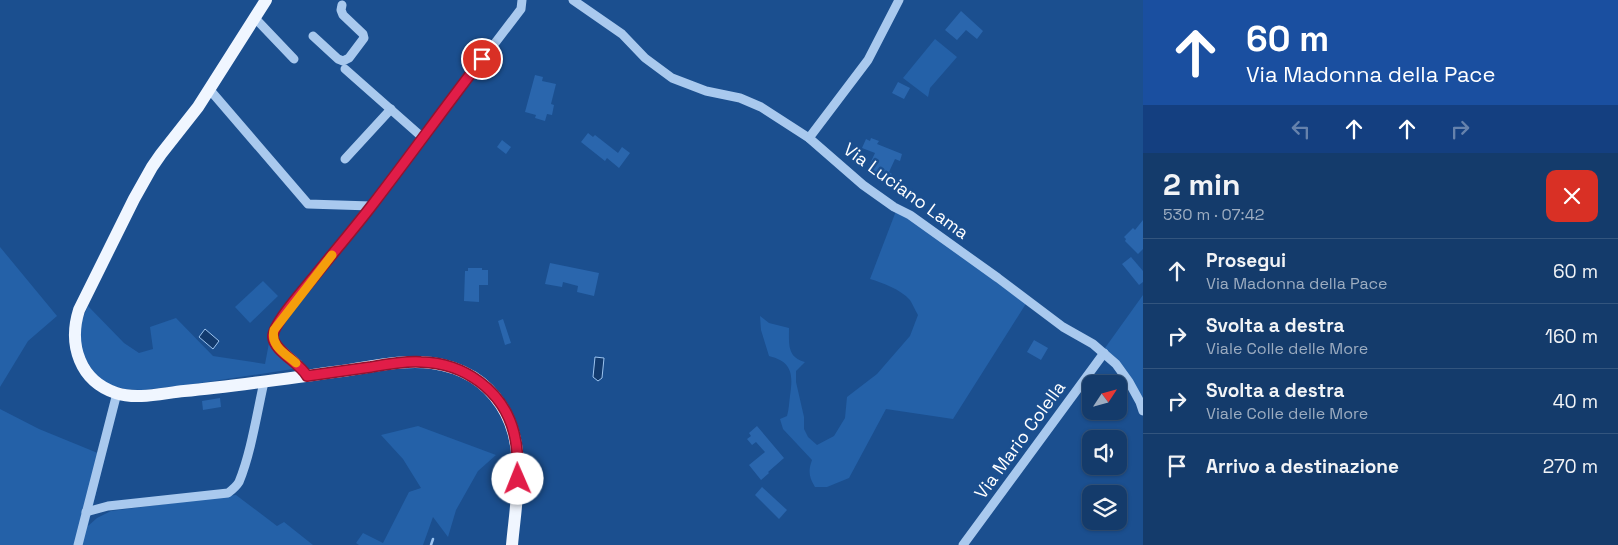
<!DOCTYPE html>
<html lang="it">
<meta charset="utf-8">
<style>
:root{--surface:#143b6b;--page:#214673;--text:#f1f3f6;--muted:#9dadc1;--line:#33557e}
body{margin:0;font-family:"Space Grotesk",sans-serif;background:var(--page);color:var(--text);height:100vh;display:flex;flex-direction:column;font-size:19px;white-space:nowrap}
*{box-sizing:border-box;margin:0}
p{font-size:16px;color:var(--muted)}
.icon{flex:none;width:28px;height:28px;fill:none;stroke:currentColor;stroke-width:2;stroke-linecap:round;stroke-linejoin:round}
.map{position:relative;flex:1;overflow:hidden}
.side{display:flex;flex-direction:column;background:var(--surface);width:475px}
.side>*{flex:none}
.guide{background:#1a4fa0;color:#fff;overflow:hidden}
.needle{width:32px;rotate:54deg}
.tools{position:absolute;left:1082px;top:375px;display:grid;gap:10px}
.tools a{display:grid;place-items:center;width:45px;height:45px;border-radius:10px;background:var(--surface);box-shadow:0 1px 4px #0004,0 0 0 1px var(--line);font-size:25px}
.pin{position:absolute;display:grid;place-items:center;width:42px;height:42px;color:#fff;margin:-21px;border:2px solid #fff;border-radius:50%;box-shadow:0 1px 5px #0007}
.me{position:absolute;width:55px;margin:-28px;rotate:359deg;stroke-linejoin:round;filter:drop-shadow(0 0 4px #0008)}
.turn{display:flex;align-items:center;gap:18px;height:105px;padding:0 20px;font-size:22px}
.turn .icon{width:65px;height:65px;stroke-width:2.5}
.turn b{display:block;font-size:35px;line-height:42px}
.lanes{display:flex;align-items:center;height:48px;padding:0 20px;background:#0003;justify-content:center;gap:25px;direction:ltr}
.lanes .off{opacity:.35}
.round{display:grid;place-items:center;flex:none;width:52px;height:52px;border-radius:10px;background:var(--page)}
.headline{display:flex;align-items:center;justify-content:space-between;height:85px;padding:0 20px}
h1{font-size:30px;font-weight:800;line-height:38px}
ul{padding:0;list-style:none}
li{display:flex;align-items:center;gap:15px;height:65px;padding:0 20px;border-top:1px solid var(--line)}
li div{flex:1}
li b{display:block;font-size:19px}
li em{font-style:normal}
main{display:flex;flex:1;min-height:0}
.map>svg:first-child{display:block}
</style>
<main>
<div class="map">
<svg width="1143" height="545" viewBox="0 0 1143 545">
<rect width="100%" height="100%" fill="#1b4f8f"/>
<g fill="#2461a8">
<path d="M935 39 957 57 930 88 928 97 903 78Z"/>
<path d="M896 211 908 217 1027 302 953 419 886 409 849 478 827 487H815C809 477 808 471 812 460L783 429 780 419 787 416C789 409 789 403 790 396 793 375 793 362 769 356L761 330 760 316 769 323 789 328C789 344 787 357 805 362L796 371V382L804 417V429L808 437 817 445 834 436 845 418 847 397 877 374 910 336 918 315C915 310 913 305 910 300 900 289 883 283 870 279Z"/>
<path d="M0 247 57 316 28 341 0 387Z"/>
<path d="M263 281 278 296 250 323 235 307Z"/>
<path d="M1143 295V403L1121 364 1105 348Z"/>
<path d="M88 306 124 343 139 353 153 349 150 327 176 318 213 356 265 364 269 343 294 364 293 369 194 384 142 390 125 389 107 384 95 375 81 350V322Z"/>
<path d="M0 409 39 429 105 456 88 526 97 518 111 511 236 495 277 526 284 522 313 545H0Z"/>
<path d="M418 426 496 455 478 471 456 510 448 537 433 517 423 545H359L356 543 363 533 383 543 409 492 421 488 403 459 381 435Z"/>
</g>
<g fill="#123a6d" stroke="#9cc4f0">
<path d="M205 329 219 341 213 349 199 337Z"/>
<path d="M595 357 604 358 602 378 598 381 593 377Z"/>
</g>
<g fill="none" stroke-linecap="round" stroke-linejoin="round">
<path stroke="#9cc4f0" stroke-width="2.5" d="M431 545 433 539"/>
</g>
<g fill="#2a66ad">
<path d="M961 11 983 31 977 39 966 30 957 40 945 30Z"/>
<path d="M535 75 543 77 542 81 556 84 551 104 554 105 552 115 547 114 545 121 535 118 536 115 525 112Z"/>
<path d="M898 82 910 88 904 99 892 93Z"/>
<path d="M588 133 593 137 595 135 618 153 622 147 630 153 619 168 607 158 605 161 581 142Z"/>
<path d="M871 138 879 141 877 144 902 154 900 161 895 159 889 172 892 174 888 183 866 172 875 153 862 148 866 139 870 141Z"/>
<path d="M502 140 511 147 506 154 497 147Z"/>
<path d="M1143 220V249L1138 254 1125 241 1126 239 1124 237 1133 228 1135 230Z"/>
<path d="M1131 257 1143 271V282L1139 285 1122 264Z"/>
<path d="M550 263 599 273 594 296 577 292 578 286 563 282 562 287 545 284Z"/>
<path d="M468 268H482V270H488V285H479V302L464 301 465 271H468Z"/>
<path d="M503 319 511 343 505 345 498 321Z"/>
<path d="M1034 340 1048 348 1041 360 1027 352Z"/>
<path d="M220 398 221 407 203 410 202 401Z"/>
<path d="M757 426 784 458 768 472 769 473 761 480 749 465 765 452 756 442 752 445 747 439 751 436 749 433Z"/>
<path d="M762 487 787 510 779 519 755 495Z"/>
</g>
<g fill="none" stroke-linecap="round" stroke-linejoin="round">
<g stroke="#a9c9ee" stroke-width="9">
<path d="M573 0 622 34 645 58 672 78 706 91 740 98 761 107 809 138 863 185 894 207 910 215 998 278 1063 327 1093 344 1116 364 1129 382 1140 402 1143 411"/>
<path d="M254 17 294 59"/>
<path d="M313 36 338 59 343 61 349 58 364 38 363 34 343 15 341 10 342 5"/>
<path d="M345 69 422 137"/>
<path d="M210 90 308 204 371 206"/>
<path d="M809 138 868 60 899 0"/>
<path d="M345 159 391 109"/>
<path d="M307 376 298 364 275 344 273 335 279 322 371 206 521 9 522 0"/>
<path d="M86 512 108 506 228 493C232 490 236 487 239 482 251 453 257 413 264 382"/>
<path d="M78 545 117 393"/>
<path d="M963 545 1104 353"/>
</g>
<path stroke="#f0f6ff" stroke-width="12" d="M266 0 198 107 161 154 152 167 134 199 79 310C68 345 80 381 116 393 137 400 163 393 184 391 237 386 289 378 342 371 371 367 403 359 432 363 461 367 485 380 501 405 528 446 516 499 512 545"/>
</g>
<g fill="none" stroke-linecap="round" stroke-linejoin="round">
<g stroke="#92132f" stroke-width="12">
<path id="route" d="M482 59C445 107 410 156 373 204 354 229 333 253 313 278 304 289 272 325 273 337 274 351 300 363 307 376 328 373 350 370 371 367 388 364 404 361 421 362 464 363 503 390 514 433 518 448 518 463 518 479"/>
</g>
<use href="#route" stroke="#e11d48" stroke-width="9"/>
<path stroke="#f59e0b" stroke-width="9" d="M296 363C286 354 270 346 274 330L332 255"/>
</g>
<g text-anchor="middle" stroke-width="5" stroke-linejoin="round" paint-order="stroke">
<g font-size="18" fill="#fff" stroke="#1b4f8f">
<text transform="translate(906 191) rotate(36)" y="6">Via Luciano Lama</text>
<text transform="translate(1020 440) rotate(-54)" y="6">Via Mario Colella</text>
</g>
</g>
</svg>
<div class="tools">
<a><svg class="needle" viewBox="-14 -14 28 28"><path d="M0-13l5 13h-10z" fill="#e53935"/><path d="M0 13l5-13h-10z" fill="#9dadc1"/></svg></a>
<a><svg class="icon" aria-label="sound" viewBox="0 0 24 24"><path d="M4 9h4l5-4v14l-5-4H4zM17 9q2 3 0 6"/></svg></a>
<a><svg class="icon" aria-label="layers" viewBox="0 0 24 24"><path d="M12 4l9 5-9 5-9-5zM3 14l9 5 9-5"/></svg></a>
</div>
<div class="pin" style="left:482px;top:59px;background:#d93025"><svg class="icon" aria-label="arrive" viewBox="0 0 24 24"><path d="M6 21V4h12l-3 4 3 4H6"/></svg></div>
<svg class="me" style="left:518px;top:479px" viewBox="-20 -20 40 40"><circle r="19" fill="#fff"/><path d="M0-13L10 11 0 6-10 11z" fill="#e11d48"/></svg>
</div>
<section class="side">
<div class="guide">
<div class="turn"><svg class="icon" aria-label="ahead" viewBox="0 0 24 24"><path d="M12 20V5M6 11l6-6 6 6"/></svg><div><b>60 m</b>Via Madonna della Pace</div></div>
<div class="lanes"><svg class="icon off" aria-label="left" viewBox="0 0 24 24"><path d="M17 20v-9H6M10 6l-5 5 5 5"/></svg><svg class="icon" aria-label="ahead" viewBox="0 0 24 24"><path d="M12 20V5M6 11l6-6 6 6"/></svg><svg class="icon" aria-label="ahead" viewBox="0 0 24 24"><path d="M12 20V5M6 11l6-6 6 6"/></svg><svg class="icon off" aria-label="right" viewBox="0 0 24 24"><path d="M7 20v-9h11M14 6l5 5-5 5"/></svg></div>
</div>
<div class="headline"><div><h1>2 min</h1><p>530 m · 07:42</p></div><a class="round" style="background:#d93025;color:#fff"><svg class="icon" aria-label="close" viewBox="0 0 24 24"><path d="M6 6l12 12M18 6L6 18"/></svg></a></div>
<ul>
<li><svg class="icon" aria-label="ahead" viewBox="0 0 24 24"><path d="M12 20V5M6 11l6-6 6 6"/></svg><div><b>Prosegui</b><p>Via Madonna della Pace</p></div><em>60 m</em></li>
<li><svg class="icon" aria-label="right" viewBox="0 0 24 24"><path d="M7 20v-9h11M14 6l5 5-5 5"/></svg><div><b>Svolta a destra</b><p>Viale Colle delle More</p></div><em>160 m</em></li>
<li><svg class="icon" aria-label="right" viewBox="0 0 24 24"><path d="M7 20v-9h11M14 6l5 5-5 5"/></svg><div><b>Svolta a destra</b><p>Viale Colle delle More</p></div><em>40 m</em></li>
<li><svg class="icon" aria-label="arrive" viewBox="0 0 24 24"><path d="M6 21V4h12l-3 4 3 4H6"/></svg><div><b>Arrivo a destinazione</b></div><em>270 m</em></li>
</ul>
</section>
</main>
